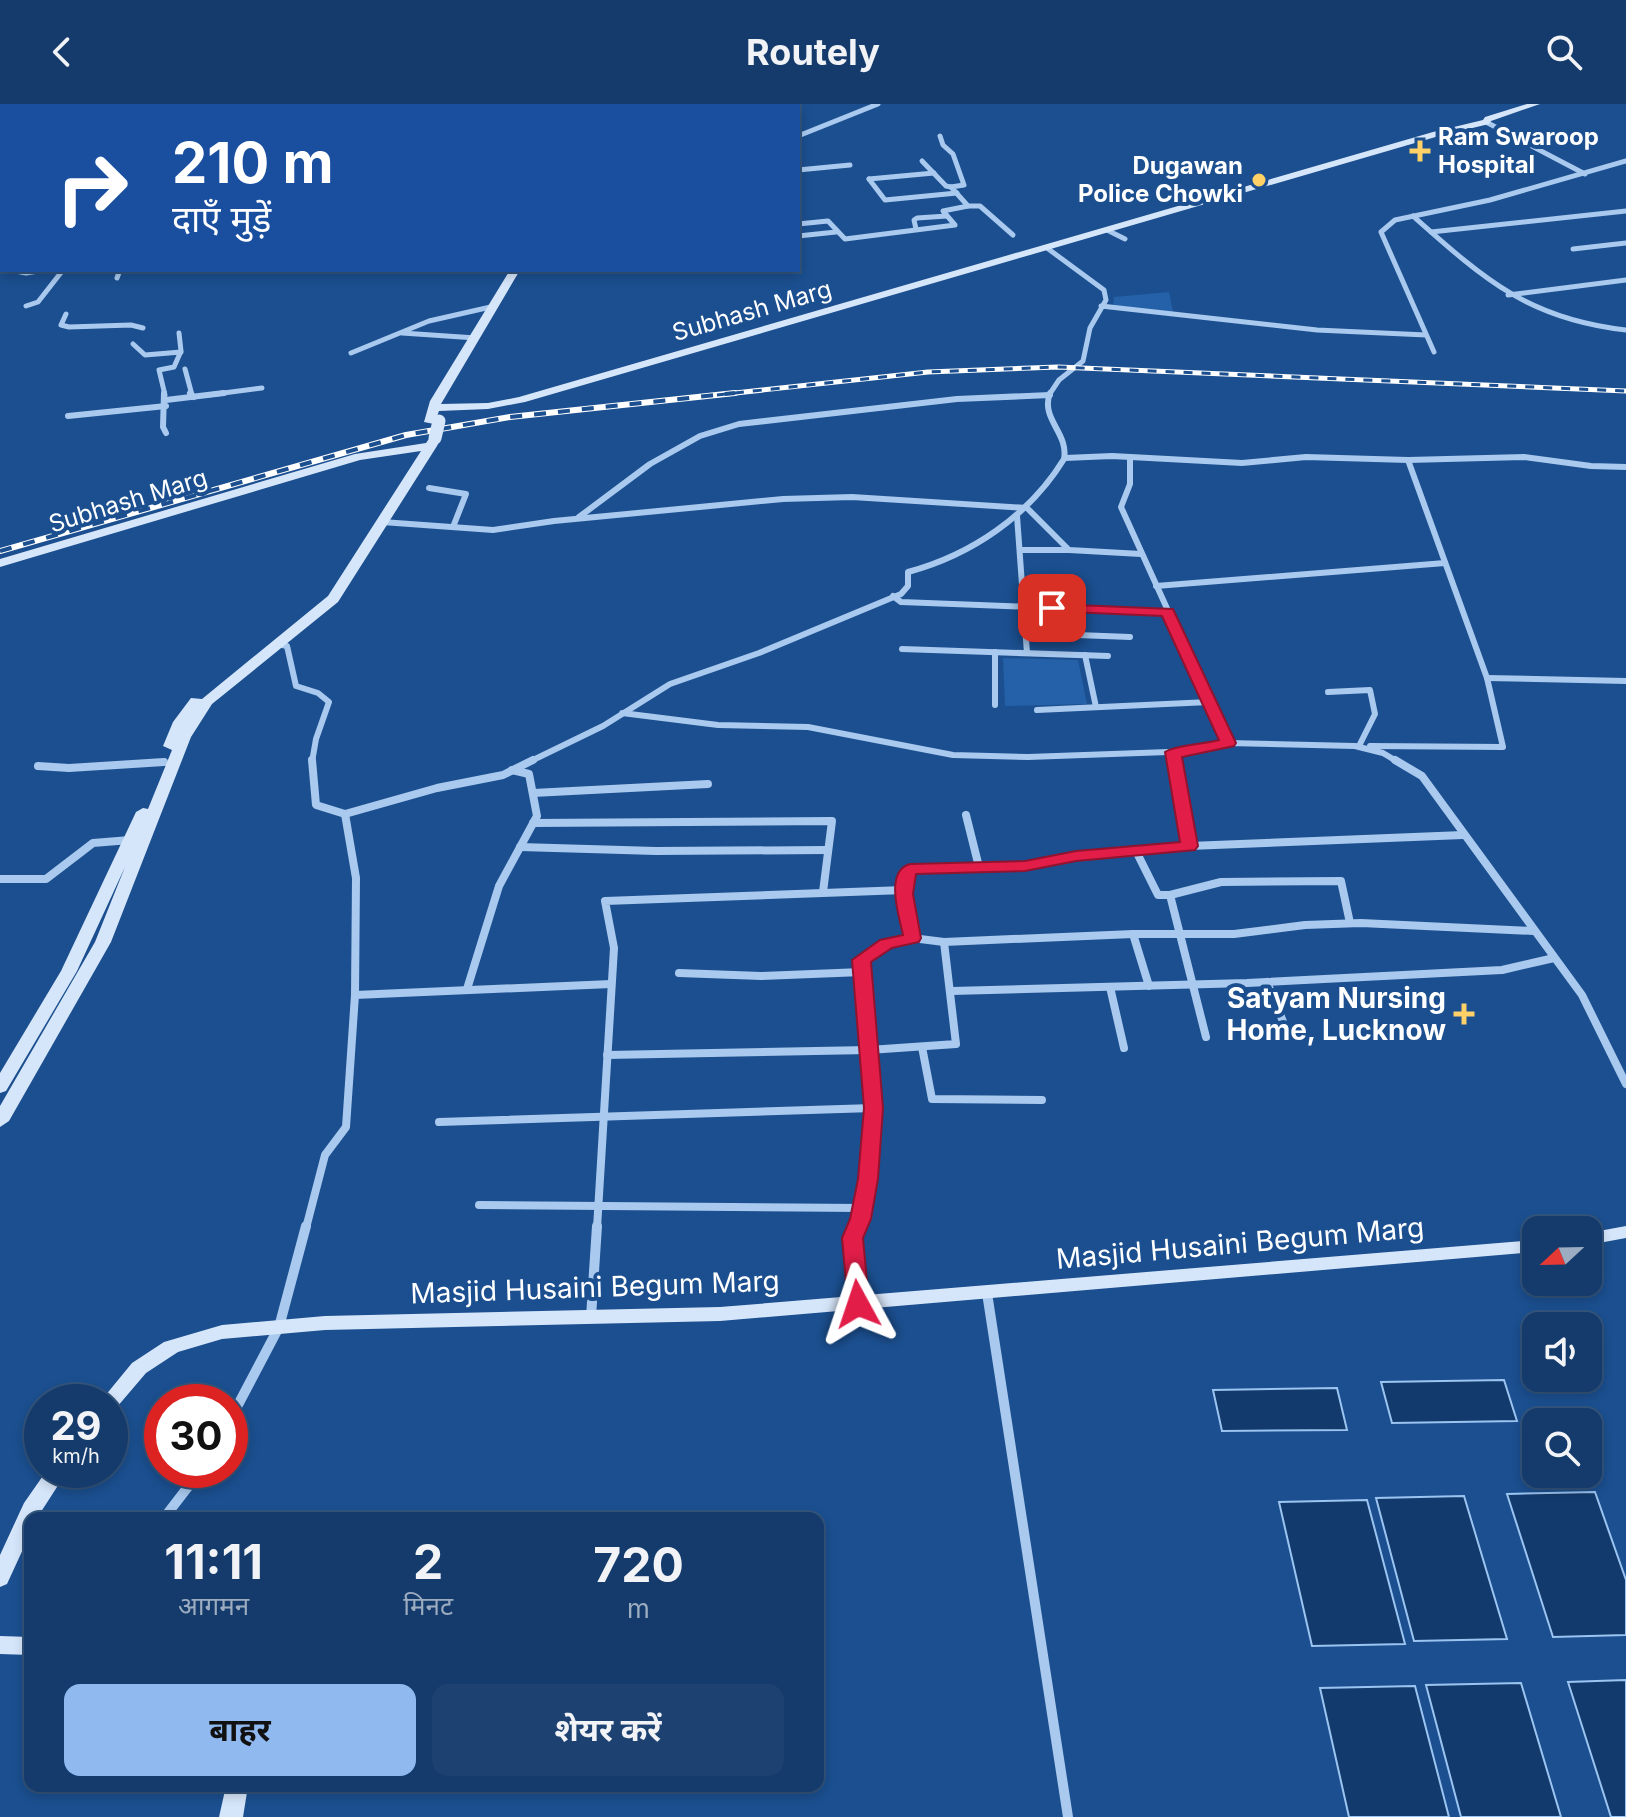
<!DOCTYPE html>
<html lang="hi">
<meta charset="utf-8">
<style>
:root{--surface:#143b6b;--page:#1d4271;--text:#f1f3f6;--muted:#9dadc1;--line:#33557e;--accent:#90b9f0}
body{margin:0;font-family:Inter,"Noto Sans Devanagari",sans-serif;background:var(--page);color:var(--text);height:100vh;display:flex;flex-direction:column;font-size:30px;white-space:nowrap}
*{box-sizing:border-box;margin:0}
p{font-size:26px;color:var(--muted)}
.icon{flex:none;width:44px;height:44px;fill:none;stroke:currentColor;stroke-width:2;stroke-linecap:round;stroke-linejoin:round}
.map{position:relative;flex:1;overflow:hidden}
.side{position:absolute;left:24px;top:1408px;width:800px;height:280px;display:flex;flex-direction:column;background:var(--surface);border-radius:16px;box-shadow:0 4px 12px #0003,0 0 0 2px var(--line)}
.side>*{flex:none}
.banner{position:absolute;left:0px;top:0px;width:800px;height:168px;box-shadow:0 4px 12px #0003,0 0 0 2px var(--line);background:#1a4fa0;color:#fff;overflow:hidden}
.needle{width:52px;rotate:248deg}
.fabs{position:absolute;left:1522px;top:1112px;display:grid;gap:16px}
.fabs a{display:grid;place-items:center;width:80px;height:80px;border-radius:16px;background:var(--surface);box-shadow:0 4px 12px #0003,0 0 0 2px var(--line);font-size:40px}
.speed{position:absolute;left:24px;top:1280px;display:flex;gap:16px;font-size:40px;font-weight:700;text-align:center}
.speed>*{display:grid;place-content:center;width:104px;height:104px;border-radius:50%;background:var(--surface);box-shadow:0 4px 12px #0003,0 0 0 2px var(--line);line-height:1}
.speed small{font-size:20px;font-weight:400}
.speed .limit{border:12px solid #d22;background:#fff;color:#111}
.pin{position:absolute;display:grid;place-items:center;width:68px;height:68px;color:#fff;margin:-34px;border-radius:16px;box-shadow:0 4px 12px #0006}
.me{position:absolute;width:88px;margin:-44px;rotate:355deg;stroke-linejoin:round;filter:drop-shadow(0 0 6px #0008)}
.turn{display:flex;align-items:center;gap:28px;height:168px;padding:0 40px;font-size:36px}
.turn .icon{width:104px;height:104px;stroke-width:2.5}
.turn b{display:block;font-size:56px;line-height:68px}
.eta{display:flex;justify-content:space-evenly;align-items:center;height:136px;text-align:center}
.eta b{font-size:48px;font-weight:700;line-height:56px}
.button{display:flex;gap:16px;margin-top:auto;padding:16px 40px}
.button a{flex:1;height:92px;border-radius:16px;background:var(--accent);color:#111;font-size:32px;font-weight:700;line-height:92px;text-align:center}
.button a+a{background:var(--page);color:var(--text)}
header{display:flex;justify-content:space-between;align-items:center;height:104px;padding:0 40px;background:var(--surface);font-size:36px;font-weight:700}
.map>svg:first-child{display:block}
</style>
<header><svg class="icon" aria-label="back" viewBox="0 0 24 24"><path d="M15 5l-7 7 7 7"/></svg>Routely<svg class="icon" aria-label="search" viewBox="0 0 24 24"><circle cx="10" cy="10" r="6"/><path d="M15 15l6 6"/></svg></header>
<div class="map">
<svg width="1626" height="1713" viewBox="0 0 1626 1713">
<rect width="100%" height="100%" fill="#1b4f8f"/>
<g fill="#2461a8">
<path d="M1169 188 1173 208 1113 202 1114 193Z"/>
<path d="M1003 554 1078 556 1087 600 1005 602Z"/>
</g>
<g fill="#123a6d" stroke="#9cc4f0" stroke-width="2">
<path d="M1504 1276 1517 1317 1392 1319 1381 1278Z"/>
<path d="M1337 1284 1347 1326 1222 1327 1213 1286Z"/>
<path d="M1595 1388 1626 1476V1531L1553 1533 1507 1390Z"/>
<path d="M1464 1392 1507 1535 1414 1537 1376 1394Z"/>
<path d="M1367 1396 1405 1540 1312 1542 1279 1398Z"/>
<path d="M1626 1576V1713H1611L1568 1578Z"/>
<path d="M1521 1579 1561 1713H1461L1426 1581Z"/>
<path d="M1415 1582 1449 1713H1349L1320 1584Z"/>
</g>
<g fill="none" stroke-linecap="round" stroke-linejoin="round">
<g stroke="#a9c9ee" stroke-width="5">
<path d="M1486 18 1585 70"/>
<path d="M798 32 878 0"/>
<path d="M940 32 943 41 953 50 964 81 951 83 968 102H980L1013 131"/>
<path d="M922 57 946 82 951 83"/>
<path d="M798 66 850 61"/>
<path d="M869 75 885 96 957 89"/>
<path d="M869 75 934 69"/>
<path d="M1413 112C1484 175 1528 215 1626 226"/>
<path d="M798 120 828 117 845 135 955 121 943 107 968 102"/>
<path d="M916 125 914 116 917 114 947 112"/>
<path d="M1107 126 1125 135"/>
<path d="M1431 128 1626 107"/>
<path d="M798 132 836 128"/>
<path d="M1047 144 1104 186 1106 196 1090 224 1083 257 1059 276 1049 291"/>
<path d="M1573 145 1626 139"/>
<path d="M10 166 26 169 44 166"/>
<path d="M117 174 120 166"/>
<path d="M1508 191 1626 176"/>
<path d="M26 202 38 198 63 166"/>
<path d="M1101 202 1317 226 1426 231"/>
<path d="M66 210 61 221 69 223 131 221 143 224"/>
<path d="M402 229 476 234"/>
<path d="M133 240 145 251 181 248"/>
<path d="M1434 248 1381 128 1395 116 1490 96 1626 57"/>
<path d="M351 249 429 217 495 202"/>
<path d="M185 265 192 291"/>
<path d="M165 291 159 266 174 263 181 247 179 229"/>
<path d="M208 291 262 284"/>
</g>
<g stroke="#a9c9ee" stroke-width="6">
<path d="M164 289 163 323 166 329"/>
<path d="M190 289 194 293"/>
<path d="M166 296 224 289"/>
<path d="M68 312 166 302"/>
<path d="M1130 353V380L1121 403 1228 639"/>
<path d="M1065 354 1112 352 1242 359 1306 353 1408 356 1524 353 1591 362 1626 363"/>
<path d="M429 384 466 390 453 423"/>
<path d="M1017 412 1027 549"/>
<path d="M579 413 650 360 700 332 739 320 957 295 1050 291"/>
<path d="M382 418 493 426 554 417 783 395 852 393 1027 404 1069 446 1141 450"/>
<path d="M1020 446H1069"/>
<path d="M1156 482 1445 459"/>
<path d="M893 492 901 498 1168 508"/>
<path d="M1025 529 1130 533"/>
<path d="M277 540 287 542 296 582 318 589 329 598 316 635 312 658"/>
<path d="M902 545 1108 552"/>
<path d="M995 548V601"/>
<path d="M1085 551 1096 603"/>
<path d="M1487 574 1626 577"/>
<path d="M1328 588 1370 586 1375 610 1359 642"/>
<path d="M1037 606 1209 598"/>
<path d="M622 609 718 621 808 623 953 651 1028 653 1196 647 1228 639 1355 642 1383 649 1398 658"/>
<path d="M1370 642 1503 643 1487 574 1408 356"/>
<path d="M1173 648 1175 658"/>
<path d="M529 658 603 622 670 580 759 549 901 490 908 482V468C971 451 1029 412 1064 355 1069 329 1040 315 1050 289"/>
</g>
<g stroke="#a9c9ee" stroke-width="8">
<path d="M312 656 316 701 345 710 437 684 503 671 533 656"/>
<path d="M1174 656 1189 742"/>
<path d="M1395 656 1422 672 1582 891 1626 980"/>
<path d="M38 662 69 664 164 658"/>
<path d="M533 689 708 680"/>
<path d="M966 711 979 763"/>
<path d="M533 719 832 717 823 788"/>
<path d="M520 743 656 747 827 746"/>
<path d="M1136 747 1158 791H1170L1221 778 1341 777 1350 819"/>
<path d="M0 775H46L93 739 130 736"/>
<path d="M1170 791 1206 933"/>
<path d="M1133 830 1149 882"/>
<path d="M912 834 944 838 1133 830H1234L1305 821 1361 819 1534 827"/>
<path d="M679 869 761 872 862 868"/>
<path d="M1267 878 1288 930"/>
<path d="M1110 883 1124 944"/>
<path d="M467 885 499 782 537 712 529 670 512 666"/>
<path d="M952 887 1247 879 1502 866 1554 854"/>
<path d="M355 891 611 880"/>
<path d="M922 943 932 995 1042 996"/>
<path d="M607 951 869 946 956 940 944 838"/>
<path d="M439 1018 873 1004"/>
<path d="M479 1101 862 1104"/>
<path d="M306 1124 325 1051 346 1023 355 891 356 774 345 710"/>
<path d="M597 1124 614 844 605 797 904 786"/>
<path d="M856 1124C887 1051 867 934 861 856L887 840 912 834 905 790 910 765 1025 762 1076 752 1189 742 1463 731"/>
</g>
<g stroke="#a9c9ee" stroke-width="10">
<path d="M857 1122 852 1134 858 1199"/>
<path d="M987 1189 1068 1713"/>
<path d="M591 1213 597 1122"/>
<path d="M230 1316 279 1223 306 1122"/>
<path d="M164 1414 201 1366"/>
</g>
<g fill="#d6e6fa" fill-rule="evenodd">
<path d="M1527 0H1540L1491 17 1489 20 1439 32 525 298 488 305 439 307 434 320 424 318 430 297 510 166H520L441 300 488 299 519 293 1433 28 1483 16 1485 13Z"/>
<path d="M435 330 441 334 437 342 338 498 212 600 191 633 111 838 9 1017 0 1023V1002L95 838 125 763 77 867 6 987 0 989V969L61 867 136 708 143 704 148 705 172 646 163 642 173 618 191 594 202 595 328 492 421 347 360 356 0 463V455L355 350 426 339 431 332Z"/>
<path d="M1626 1122V1134L1588 1141V1129Z"/>
<path d="M1536 1136V1148L720 1217 325 1226 222 1235 178 1248 146 1269 117 1303 110 1305V1298H100L132 1259 164 1238 222 1221 325 1212 720 1203Z"/>
<path d="M47 1366H68L37 1414H30V1430L7 1480 0 1483V1451L24 1399Z"/>
<path d="M0 1532 30 1533V1551L0 1550Z"/>
<path d="M226 1682H248L243 1713H219Z"/>
</g>
<g stroke="#fff" stroke-width="5">
<path id="rail-far1" d="M717 291 928 268 1058 263 1626 287"/>
</g>
<g stroke="#fff" stroke-width="6">
<path id="rail" d="M0 447 406 331 510 313 735 289"/>
</g>
<use href="#rail-far1" stroke="#1b4f8f" stroke-width="3" stroke-dasharray="9" stroke-linecap="butt"/>
<use href="#rail" stroke="#1b4f8f" stroke-width="4" stroke-dasharray="12" stroke-linecap="butt"/>
<path stroke="#d6e6fa" stroke-width="13" d="M435 334 439 317"/>
</g>
<path fill="#e11d48" stroke="#92132f" stroke-width="2" d="M1052 500 1173 505 1236 639 1234 642 1182 653 1198 742 1195 746 1076 757 1025 767 916 770 913 790 921 834 919 838 892 844 871 858 883 1004 878 1075 871 1115 863 1134 869 1200 866 1205H851L848 1200 842 1134 850 1115 858 1075 864 1004 852 856 880 836 903 831C899 812 884 767 910 760L1025 757 1076 747 1180 738 1165 648C1174 641 1205 640 1219 636L1162 512 1047 507 1045 504Z"/>
<g fill="#ffd166" stroke="#1b4f8f" stroke-width="3">
<path d="M1416 35h8v8h8v8h-8v8h-8v-8h-8v-8h8z"/>
<circle cx="1259" cy="76" r="8"/>
<path d="M1460 898h8v8h8v8h-8v8h-8v-8h-8v-8h8z"/>
</g>
<g text-anchor="middle" stroke-width="8" stroke-linejoin="round" paint-order="stroke">
<g font-size="24" font-weight="bold" fill="#fff" stroke="#1b4f8f" text-anchor="start">
<text x="1438" y="41">Ram Swaroop<tspan x="1438" dy="28">Hospital</tspan></text>
<text x="1243" y="70" text-anchor="end">Dugawan<tspan x="1243" dy="28">Police Chowki</tspan></text>
</g>
<g font-size="24" fill="#fff" stroke="#1b4f8f">
<text transform="translate(752 207) rotate(-16)" y="8">Subhash Marg</text>
<text transform="translate(128 397) rotate(-17)" y="8">Subhash Marg</text>
</g>
<g font-size="28" font-weight="bold" fill="#fff" stroke="#1b4f8f" text-anchor="end">
<text x="1446" y="904">Satyam Nursing<tspan x="1446" dy="32">Home, Lucknow</tspan></text>
</g>
<g font-size="28" fill="#fff" stroke="#1b4f8f">
<text transform="translate(1240 1139) rotate(-5)" y="10">Masjid Husaini Begum Marg</text>
<text transform="translate(595 1183) rotate(-2)" y="10">Masjid Husaini Begum Marg</text>
</g>
</g>
</svg>
<div class="fabs">
<a><svg class="needle" viewBox="-14 -14 28 28"><path d="M0-13l5 13h-10z" fill="#e53935"/><path d="M0 13l5-13h-10z" fill="#9dadc1"/></svg></a>
<a><svg class="icon" aria-label="sound" viewBox="0 0 24 24"><path d="M4 9h4l5-4v14l-5-4H4zM17 9q2 3 0 6"/></svg></a>
<a><svg class="icon" aria-label="search" viewBox="0 0 24 24"><circle cx="10" cy="10" r="6"/><path d="M15 15l6 6"/></svg></a>
</div>
<div class="speed"><div>29<small>km/h</small></div><div class="limit">30</div></div>
<div class="pin" style="left:1052px;top:504px;background:#d93025"><svg class="icon" aria-label="arrive" viewBox="0 0 24 24"><path d="M6 21V4h12l-3 4 3 4H6"/></svg></div>
<svg class="me" style="left:858px;top:1200px" viewBox="-20 -20 40 40"><path d="M0-17L14 15 0 8-14 15z" fill="#e11d48" stroke="#fff" stroke-width="4"/></svg>
<div class="banner">
<div class="turn"><svg class="icon" aria-label="right" viewBox="0 0 24 24"><path d="M7 20v-9h11M14 6l5 5-5 5"/></svg><div><b>210 m</b>दाएँ मुड़ें</div></div>
</div>
<section class="side">
<div class="eta">
<div><b>11:11</b><p>आगमन</p></div>
<div><b>2</b><p>मिनट</p></div>
<div><b>720</b><p>m</p></div>
</div>
<div class="button"><a>बाहर</a><a>शेयर करें</a></div>
</section>
</div>
